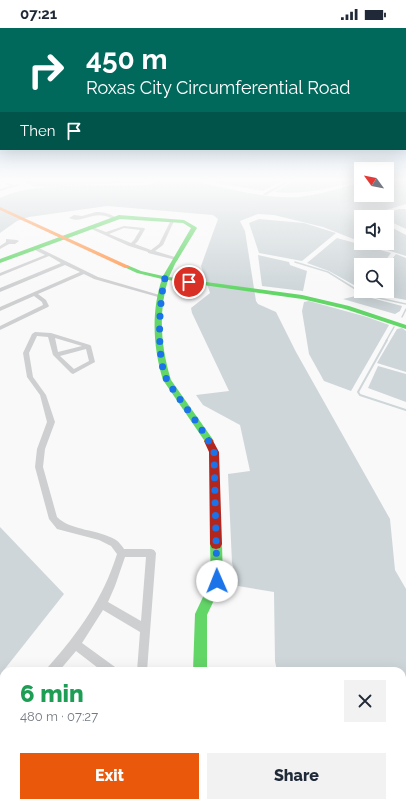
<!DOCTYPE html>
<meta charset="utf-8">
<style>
:root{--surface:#fff;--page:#f2f2f3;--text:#1f2937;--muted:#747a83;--accent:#ea580c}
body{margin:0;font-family:Raleway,sans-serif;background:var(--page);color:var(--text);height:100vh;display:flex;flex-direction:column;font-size:15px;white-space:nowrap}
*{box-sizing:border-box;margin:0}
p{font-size:13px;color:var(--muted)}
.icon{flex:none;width:22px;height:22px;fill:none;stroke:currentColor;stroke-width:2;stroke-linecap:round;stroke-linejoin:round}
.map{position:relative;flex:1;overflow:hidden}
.panel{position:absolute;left:0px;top:639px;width:406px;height:140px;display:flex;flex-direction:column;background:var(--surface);border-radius:12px 12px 0 0;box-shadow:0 4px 16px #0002}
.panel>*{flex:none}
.hud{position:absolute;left:0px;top:0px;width:406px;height:122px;box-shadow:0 4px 16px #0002;background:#00695c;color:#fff;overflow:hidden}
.needle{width:26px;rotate:303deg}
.tools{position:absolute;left:354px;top:134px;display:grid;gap:8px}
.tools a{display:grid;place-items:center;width:40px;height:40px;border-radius:0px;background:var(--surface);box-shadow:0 4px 16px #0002;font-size:20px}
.pin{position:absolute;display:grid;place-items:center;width:34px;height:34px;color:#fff;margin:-17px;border:2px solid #fff;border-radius:50%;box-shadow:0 1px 4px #0007}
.me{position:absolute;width:44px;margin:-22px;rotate:359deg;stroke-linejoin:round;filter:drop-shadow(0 0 3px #0008)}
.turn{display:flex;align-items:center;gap:14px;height:84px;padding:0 20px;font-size:18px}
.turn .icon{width:52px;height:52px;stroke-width:2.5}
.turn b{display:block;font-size:28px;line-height:34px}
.then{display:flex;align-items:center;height:38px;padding:0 20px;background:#0003;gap:8px;font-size:15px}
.round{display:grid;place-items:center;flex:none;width:42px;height:42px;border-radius:0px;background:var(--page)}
.head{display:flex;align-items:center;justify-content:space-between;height:68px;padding:0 20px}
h1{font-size:24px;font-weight:800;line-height:30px;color:#1e9e55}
.action{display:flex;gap:8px;margin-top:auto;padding:8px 20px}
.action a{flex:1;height:46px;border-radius:0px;background:var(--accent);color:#fff;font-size:16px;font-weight:800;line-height:46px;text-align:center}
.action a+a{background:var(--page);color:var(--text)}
.status{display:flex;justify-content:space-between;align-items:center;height:28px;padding:0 20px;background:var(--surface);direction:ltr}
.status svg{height:11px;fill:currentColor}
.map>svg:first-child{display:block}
</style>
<div class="status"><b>07:21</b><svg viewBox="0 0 49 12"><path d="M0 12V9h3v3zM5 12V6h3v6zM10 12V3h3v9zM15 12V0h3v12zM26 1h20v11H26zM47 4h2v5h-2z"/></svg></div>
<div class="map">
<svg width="406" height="779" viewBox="0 0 406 779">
<rect width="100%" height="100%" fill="#f9f9f9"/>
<g fill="#ced6d9">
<path d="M23 153H140L144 154 35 159Z"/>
<path d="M157 153H202L201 155C232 161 266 171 298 169 319 167 341 160 361 154V167H387V153H406V176L373 186 374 189H361V214L323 199 274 187 258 186 240 193 245 203 256 273 258 276 276 284 296 324 390 491 395 542 406 561V772L402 764V643H277L275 633 274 564 238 558 232 535 228 446 250 443 240 397 203 377 196 367 229 363 192 285 191 280 210 265 201 238 218 191 213 187 107 178 29 189 17 193 0 205V170C38 152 105 159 148 157Z"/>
<path d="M211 153H282L263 163 222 156Z"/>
<path d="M294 153H356C328 161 303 167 274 164Z"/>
<path d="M399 181H406V201L387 192V189L381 187Z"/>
<path d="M259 191 304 195 336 205 302 233 259 225 249 195Z"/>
<path d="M387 197 406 207V228L365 215H387Z"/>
<path d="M337 210 391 225 382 237H361V261L329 243 307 235Z"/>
<path d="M396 226 406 230V272L369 265 367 263H387V237Z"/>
<path d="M258 227 289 234 290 237 307 243 303 263 262 258Z"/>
<path d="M360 267 402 278 400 283 395 286 343 271Z"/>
<path d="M309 273 367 289 389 297 351 363 324 353 309 326 302 283 304 274Z"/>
<path d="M402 300 406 303V344L377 335 397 301Z"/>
<path d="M378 338 406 346V374L368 360Z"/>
<path d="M0 499 64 566 0 647Z"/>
</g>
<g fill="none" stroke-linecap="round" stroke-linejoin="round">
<g stroke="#ced6d9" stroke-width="1.5">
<path d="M295 234 328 244 365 267 406 276"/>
<path d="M402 289 406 281"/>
<path d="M386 313 394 299"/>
</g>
<path stroke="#ced6d9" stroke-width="2" d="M387 312 358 364 360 367 406 382"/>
<g fill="#cecfd0" fill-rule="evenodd">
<path d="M0 153H4L13 157 18 156 20 157 0 163V161L10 158Z"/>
<path d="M287 153H291L266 167 263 166Z"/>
<path d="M96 184C103 184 110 185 116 190L113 191C93 180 83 197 69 190L74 187 82 188Z"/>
<path d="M171 192 174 193 163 217 155 223 178 230V232H176L148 225V224L129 218 87 199 90 198 106 204 124 198 144 200 145 201 138 213 135 216 151 222 159 216ZM124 200 140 202 134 212 131 215 109 206Z"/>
<path d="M6 211 17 212 19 213 15 216H9L0 221V218L6 214Z"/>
<path d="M33 219H37L98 249 163 268 162 269H158L94 251 84 246 38 266 46 272 49 278 48 279 0 302V298L43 277 42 274 34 268 0 283V279L80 244 65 237 0 264V260L61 235 49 228 0 248V245L45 227 33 221Z"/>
<path d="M35 304 51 305 90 317 91 318 95 334 73 346 71 345 53 327 48 309 37 308 29 325 33 349 46 367 55 394 45 421 43 439 57 489C71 503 98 501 116 512 119 514 122 518 124 521H151L154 522 156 525 147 643H137L140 604 103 582 82 615 115 639 116 643H102L76 623 59 643H47L48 639C79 604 103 571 117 526L111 518 99 512 57 501 49 491 35 439 37 421 47 394 40 367 27 349 23 325 32 306ZM55 310 82 318 58 324ZM86 321 89 333 74 341 60 328ZM125 529H146L141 593 108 574 115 558Z"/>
<path d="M4 691V706L0 708V693Z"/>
<path d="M4 748V763L0 764V749Z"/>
<path d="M33 775H47L46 779H32Z"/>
<path d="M87 775H101L100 779H86Z"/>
<rect x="125" y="775" width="12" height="4"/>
<rect x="193" y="775" width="12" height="4"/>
<rect x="291" y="775" width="12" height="4"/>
</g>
<g fill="#63d668" fill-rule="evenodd">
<path d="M119 187 184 192 196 199 197 200 175 236 169 249 302 267 349 278 406 297V301L345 281 302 271 168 252C158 284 161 320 171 352L214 413 212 415H206L163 352C153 320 151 283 162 251L137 245 124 239 127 237 141 243 163 248 191 200 183 195 120 191 0 235V231Z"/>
<path d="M216 511 220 512 222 516 223 553 207 587V643H193L195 586 211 552 210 516 212 512Z"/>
</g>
<path fill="#ff974d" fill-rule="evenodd" d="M0 179 129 238 130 239 125 240 0 182Z"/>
<path fill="#b3261e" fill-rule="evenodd" d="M209 409 212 411 219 424 222 516 220 520 216 521 212 520 210 516 209 424 204 413 206 411Z"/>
</g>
<linearGradient id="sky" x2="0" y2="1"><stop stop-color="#9dc2e2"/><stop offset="0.58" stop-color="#fcfcfc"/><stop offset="1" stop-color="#fcfcfc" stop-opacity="0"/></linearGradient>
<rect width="406" height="262" fill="url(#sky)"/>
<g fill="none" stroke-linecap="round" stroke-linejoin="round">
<path stroke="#1a73e8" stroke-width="7" stroke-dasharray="0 12.6" d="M189 254 165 250C159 272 156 332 167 352 182 377 202 397 214 424L217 553"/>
</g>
</svg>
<div class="tools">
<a><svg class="needle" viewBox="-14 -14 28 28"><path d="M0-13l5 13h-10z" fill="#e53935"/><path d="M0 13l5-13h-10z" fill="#747a83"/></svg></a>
<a><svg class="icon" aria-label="sound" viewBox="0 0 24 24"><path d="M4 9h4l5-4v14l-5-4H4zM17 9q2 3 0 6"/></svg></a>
<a><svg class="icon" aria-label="search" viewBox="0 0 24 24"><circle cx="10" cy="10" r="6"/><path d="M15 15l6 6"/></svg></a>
</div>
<div class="pin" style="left:189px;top:254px;background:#d93025"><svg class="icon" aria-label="arrive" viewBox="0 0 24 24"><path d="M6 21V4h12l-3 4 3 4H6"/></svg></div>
<svg class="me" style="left:217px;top:553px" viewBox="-20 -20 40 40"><circle r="19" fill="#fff"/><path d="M0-13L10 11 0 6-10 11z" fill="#1a73e8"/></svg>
<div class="hud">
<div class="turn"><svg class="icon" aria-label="right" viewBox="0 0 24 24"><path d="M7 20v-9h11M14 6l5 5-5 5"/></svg><div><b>450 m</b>Roxas City Circumferential Road</div></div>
<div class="then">Then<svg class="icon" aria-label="arrive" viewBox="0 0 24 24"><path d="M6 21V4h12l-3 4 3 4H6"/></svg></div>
</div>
<section class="panel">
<div class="head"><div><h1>6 min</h1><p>480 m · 07:27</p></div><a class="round"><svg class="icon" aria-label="close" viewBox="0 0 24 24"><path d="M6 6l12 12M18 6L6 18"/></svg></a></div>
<div class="action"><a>Exit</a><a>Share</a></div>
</section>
</div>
